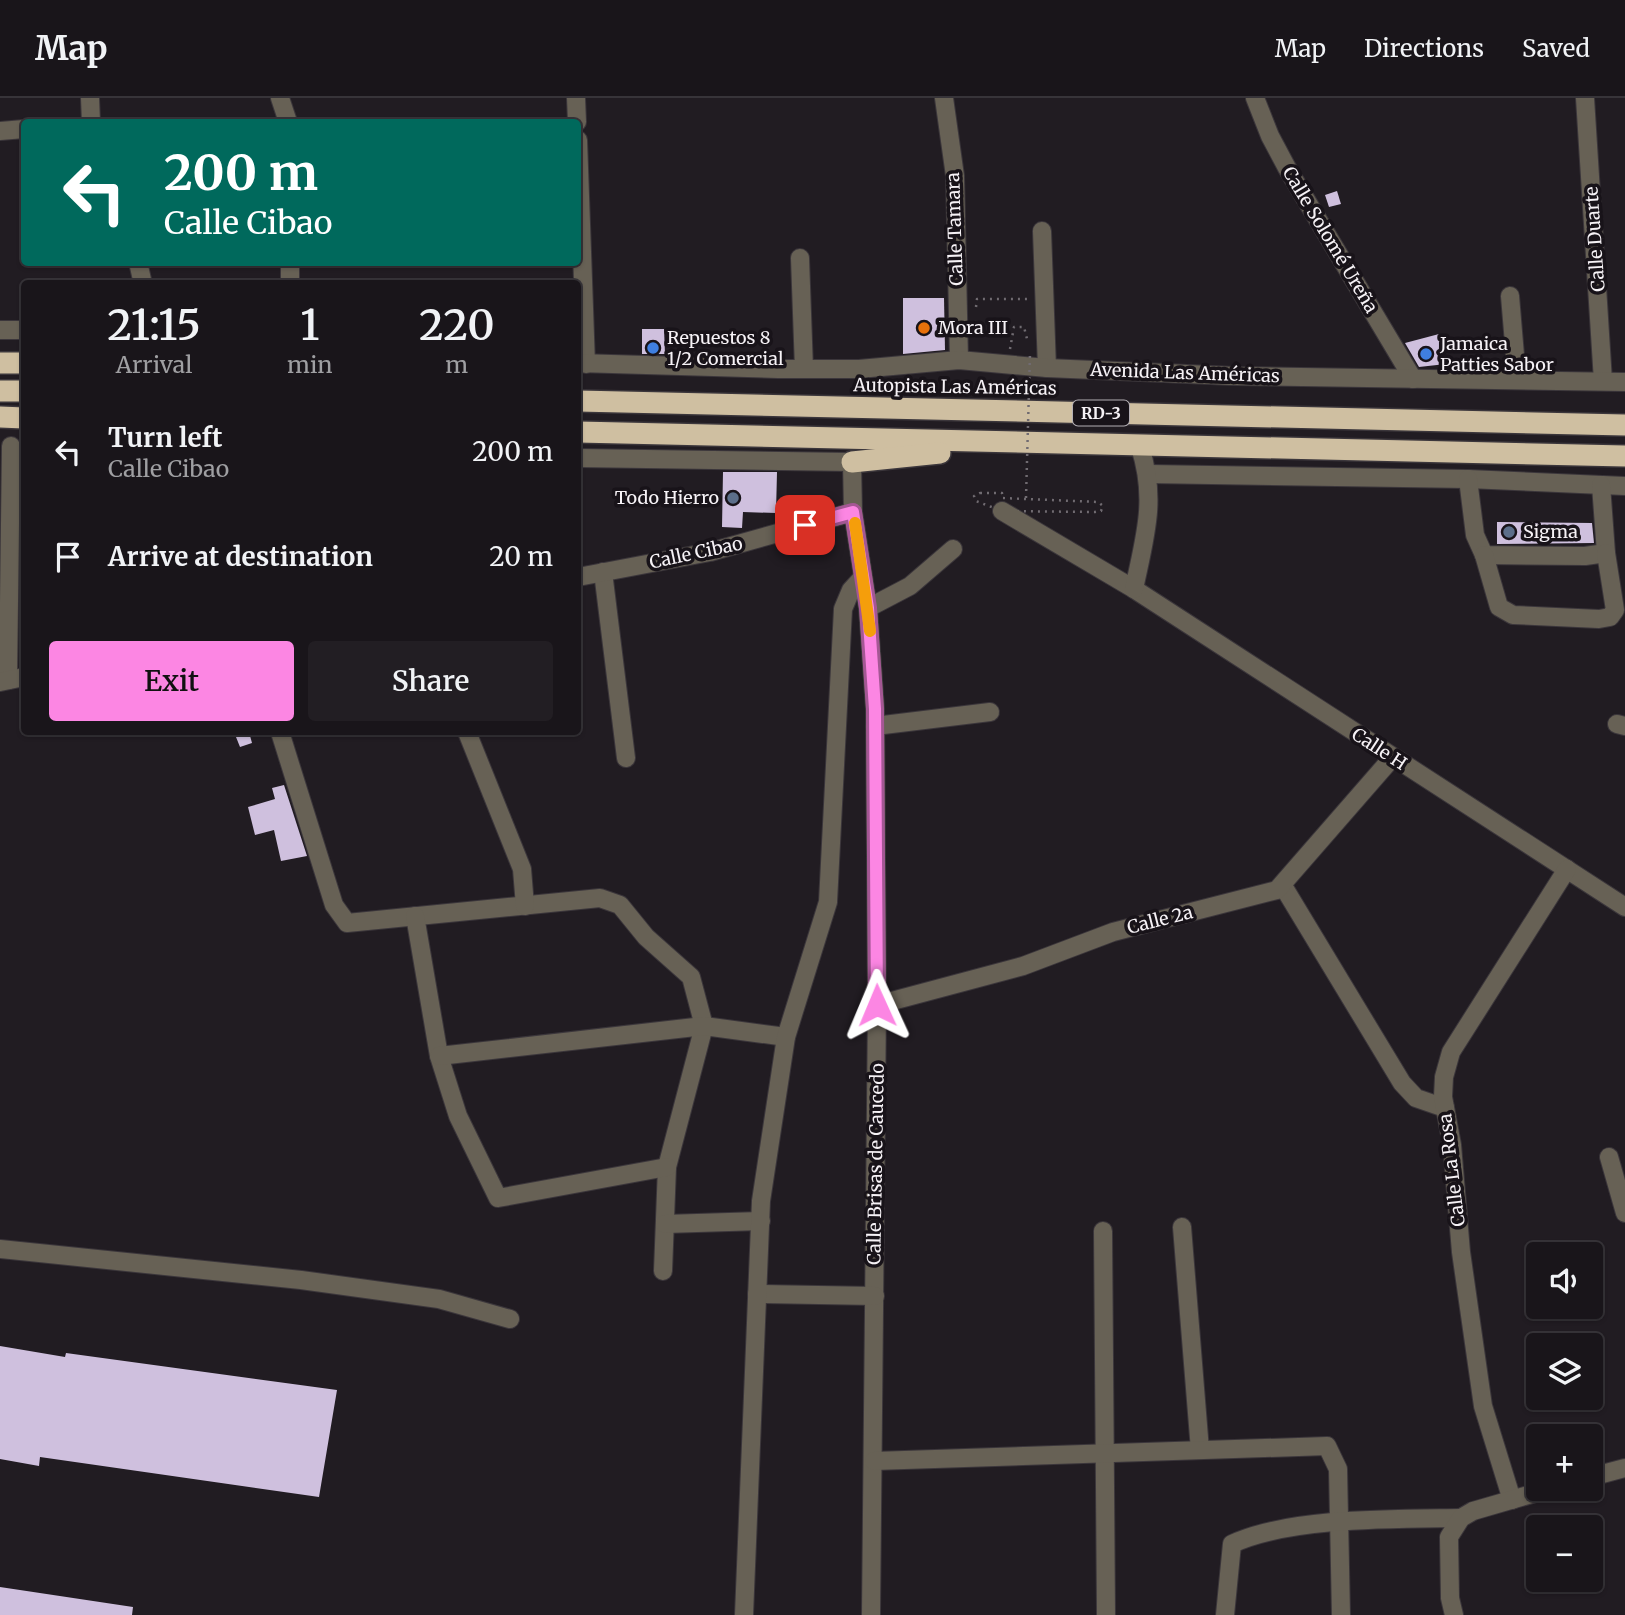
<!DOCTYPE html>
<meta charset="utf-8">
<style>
:root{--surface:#19151a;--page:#221e23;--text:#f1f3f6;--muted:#9f9fa2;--line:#373439;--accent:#fc86e3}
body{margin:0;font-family:Merriweather,serif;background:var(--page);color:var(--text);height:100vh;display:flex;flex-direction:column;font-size:26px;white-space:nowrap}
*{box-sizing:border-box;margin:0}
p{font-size:23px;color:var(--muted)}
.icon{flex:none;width:38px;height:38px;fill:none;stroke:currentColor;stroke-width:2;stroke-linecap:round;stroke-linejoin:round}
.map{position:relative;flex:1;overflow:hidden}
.sheet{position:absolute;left:21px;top:182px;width:560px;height:455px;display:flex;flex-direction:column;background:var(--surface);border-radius:7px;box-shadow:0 2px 5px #0004,0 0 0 2px var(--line)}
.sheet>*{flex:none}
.guide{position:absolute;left:21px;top:21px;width:560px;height:147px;border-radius:7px;box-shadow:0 2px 5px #0004,0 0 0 2px var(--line);background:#00695c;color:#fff;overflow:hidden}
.buttons{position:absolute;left:1526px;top:1144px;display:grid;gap:14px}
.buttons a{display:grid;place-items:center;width:77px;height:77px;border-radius:7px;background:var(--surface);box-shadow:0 2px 5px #0004,0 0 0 2px var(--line);font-size:35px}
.pin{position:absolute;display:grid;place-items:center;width:60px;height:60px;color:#fff;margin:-30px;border-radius:14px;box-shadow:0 4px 10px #0006}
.me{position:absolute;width:77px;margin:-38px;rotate:359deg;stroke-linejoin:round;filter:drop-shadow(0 0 5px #0008)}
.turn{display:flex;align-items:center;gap:24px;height:147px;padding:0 28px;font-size:32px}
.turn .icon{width:91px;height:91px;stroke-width:2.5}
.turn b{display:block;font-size:49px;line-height:60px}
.eta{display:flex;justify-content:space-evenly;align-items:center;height:119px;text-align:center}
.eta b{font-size:42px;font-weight:600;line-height:49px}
.primary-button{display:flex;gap:14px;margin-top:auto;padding:14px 28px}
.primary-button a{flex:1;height:80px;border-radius:7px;background:var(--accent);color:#111;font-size:28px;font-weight:600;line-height:80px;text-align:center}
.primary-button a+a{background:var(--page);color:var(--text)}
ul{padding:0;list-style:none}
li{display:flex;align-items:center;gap:21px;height:105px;padding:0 28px}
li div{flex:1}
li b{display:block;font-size:26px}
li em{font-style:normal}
header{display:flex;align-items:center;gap:42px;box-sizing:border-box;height:98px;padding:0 35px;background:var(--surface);border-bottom:2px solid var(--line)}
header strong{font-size:33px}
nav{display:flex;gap:38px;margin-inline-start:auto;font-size:24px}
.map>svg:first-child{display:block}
</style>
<header>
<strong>Map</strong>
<nav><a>Map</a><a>Directions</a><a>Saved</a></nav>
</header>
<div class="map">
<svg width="1625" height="1517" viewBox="0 0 1625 1517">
<rect width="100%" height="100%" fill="#211c22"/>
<g fill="#cfc0de">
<path d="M1337 93 1341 106 1329 109 1325 97Z"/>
<path d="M903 200H944L945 252 903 256Z"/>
<path d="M642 231H664L665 256H642Z"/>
<path d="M1439 236 1446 266 1419 269 1405 245Z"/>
<path d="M723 374H777L776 415 743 414 742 430 722 429Z"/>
<path d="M805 397H820V411L805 416Z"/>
<path d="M1497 424 1592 425 1594 445 1497 446Z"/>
<path d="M234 634H249L252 645 240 649Z"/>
<path d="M284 687 307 758 281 763 274 732 255 737 248 709 275 701 272 690Z"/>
<path d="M0 1248 65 1259 66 1255 337 1292 319 1399 40 1359 39 1368 0 1361Z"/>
<path d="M0 1489 133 1509 132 1517H0Z"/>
</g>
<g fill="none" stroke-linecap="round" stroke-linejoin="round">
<g stroke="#3b363b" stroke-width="20">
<g id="minor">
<path d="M90 0 91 24"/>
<path d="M280 0 288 24"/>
<path d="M576 0 577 24"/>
<path d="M944 0 955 78 959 262"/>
<path d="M1255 0 1270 38 1287 70 1413 281"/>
<path d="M1585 0 1603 283"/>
<path d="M0 33 24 31"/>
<path d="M578 42 586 266"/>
<path d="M1042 133 1047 270"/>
<path d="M800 160 804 271"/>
<path d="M138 164 143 186"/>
<path d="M290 186V164"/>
<path d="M1510 198 1517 281"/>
<path d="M0 232H24"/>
<path d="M578 265 778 271H859L959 262 1047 270 1234 278 1625 284"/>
<path d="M578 360 852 364 853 414 868 510 875 611 877 907 871 1517"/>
<path d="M1149 376 1468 381 1625 388"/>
<path d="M1468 381 1475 437 1484 457 1585 458 1606 455 1601 387"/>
<path d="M1002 413 1134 491 1625 809"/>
<path d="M1484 457 1499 509 1513 517 1599 521 1610 519 1615 512 1606 455"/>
<path d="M603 474 626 660"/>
<path d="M578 479 710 454 853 414"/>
<path d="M1134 491C1145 438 1157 402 1140 349"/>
<path d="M868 510 910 488 953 451"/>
<path d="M8 582 11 348"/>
<path d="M0 584 24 579"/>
<path d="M1617 626 1625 628"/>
<path d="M875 628 990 614"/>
<path d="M280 634 334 807 347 825 600 800 620 807 646 839 691 879 704 928 667 1069 663 1173"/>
<path d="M467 634 522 771 525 808"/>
<path d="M1283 788 1402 985 1416 1000 1445 1010"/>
<path d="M415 818 439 958 458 1018 498 1100 667 1069"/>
<path d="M877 907 1023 868 1113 834 1277 792 1392 660"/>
<path d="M439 958 704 928 786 939"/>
<path d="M1609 1059 1625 1115"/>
<path d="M665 1126 761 1123"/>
<path d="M1182 1129 1200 1352"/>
<path d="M1103 1133 1106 1517"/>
<path d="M0 1151 301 1182 439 1201 510 1221"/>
<path d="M757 1196 875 1198"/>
<path d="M874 1363 1327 1348 1338 1371 1341 1517"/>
<path d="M1591 1379 1625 1370"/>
<path d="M1512 1402 1483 1308 1461 1154 1452 1047 1443 999 1444 979 1451 954 1567 771"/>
<path d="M744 1517 761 1103 786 939 828 804 843 511 851 492 862 480"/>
<path d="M1225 1517 1232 1446C1289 1419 1397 1421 1461 1420"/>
<path d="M1454 1517 1450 1500 1449 1439 1461 1420 1473 1413 1549 1391"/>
</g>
</g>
<g stroke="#3b363b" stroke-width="24">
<g id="highway">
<path d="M0 265H24"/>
<path d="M0 293H24"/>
<path d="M578 303 1625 327"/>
<path d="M0 319 24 320"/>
<path d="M578 334 1625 358"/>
<path d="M852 364 940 355"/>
</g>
</g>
<g stroke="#706b71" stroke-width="2.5" stroke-dasharray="2 5" stroke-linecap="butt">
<path d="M976 209 977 201H1029"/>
<path d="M1010 251 1014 229H1024L1028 245"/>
<path d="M980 395H1002V400L1098 404 1103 408 1101 413 1095 414 1002 413 976 403 974 398Z"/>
</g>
<use href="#minor" stroke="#676155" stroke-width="18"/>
<use href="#highway" stroke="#cfbfa1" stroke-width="21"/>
<path stroke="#706b71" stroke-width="2.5" stroke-dasharray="2 5" stroke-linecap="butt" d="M1026 400 1030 255"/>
</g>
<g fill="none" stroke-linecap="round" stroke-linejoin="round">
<g stroke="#a45794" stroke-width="18">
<path id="route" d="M805 427 853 414 868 510 875 611 877 907"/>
</g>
<use href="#route" stroke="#fc86e3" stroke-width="12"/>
<path stroke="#f59e0b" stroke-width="12" d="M855 425 870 533"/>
</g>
<circle fill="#e8710a" stroke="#181319" stroke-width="2.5" cx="924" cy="230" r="7"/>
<g fill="#3f7fe0" stroke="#181319" stroke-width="2.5">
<circle cx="653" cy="250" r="7"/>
<circle cx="1426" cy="256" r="7"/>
</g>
<g fill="#5c6f8a" stroke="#181319" stroke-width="2.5">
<circle cx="733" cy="400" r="7"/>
<circle cx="1509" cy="434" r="7"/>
</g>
<g text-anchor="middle" stroke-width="7" stroke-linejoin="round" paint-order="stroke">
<rect fill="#181319" stroke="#b3afb4" stroke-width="2" x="1073" y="302.5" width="56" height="25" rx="5"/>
<g font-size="16" font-weight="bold" fill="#f6f2f6">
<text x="1101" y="321">RD-3</text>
</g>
<g font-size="18" fill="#f6f2f6" stroke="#181319">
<text transform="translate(955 131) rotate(-92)" y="6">Calle Tamara</text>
<text transform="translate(1595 141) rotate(-94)" y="6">Calle Duarte</text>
<text transform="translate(1330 142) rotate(59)" y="6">Calle Solomé Ureña</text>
<text transform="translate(1185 275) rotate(2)" y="6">Avenida Las Américas</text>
<text transform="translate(955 289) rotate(1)" y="6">Autopista Las Américas</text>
<text transform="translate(696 455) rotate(-12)" y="6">Calle Cibao</text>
<text transform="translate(1379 651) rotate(33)" y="6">Calle H</text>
<text transform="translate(1160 822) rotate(-14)" y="6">Calle 2a</text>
<text transform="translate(876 1066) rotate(-89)" y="6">Calle Brisas de Caucedo</text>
<text transform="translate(1452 1072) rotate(-97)" y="6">Calle La Rosa</text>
</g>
<g font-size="18" fill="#f6f2f6" stroke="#181319" text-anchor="start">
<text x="938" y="236">Mora III</text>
<text x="667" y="246">Repuestos 8<tspan x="667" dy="21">1/2 Comercial</tspan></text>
<text x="1440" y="252">Jamaica<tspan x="1440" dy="21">Patties Sabor</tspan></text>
<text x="719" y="406" text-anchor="end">Todo Hierro</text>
<text x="1523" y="440">Sigma</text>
</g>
</g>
</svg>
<div class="buttons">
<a><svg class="icon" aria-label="sound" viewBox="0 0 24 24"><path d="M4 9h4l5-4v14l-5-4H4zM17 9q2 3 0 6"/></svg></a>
<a><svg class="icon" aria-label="layers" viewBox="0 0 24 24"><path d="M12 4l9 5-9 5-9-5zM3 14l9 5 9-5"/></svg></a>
<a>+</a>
<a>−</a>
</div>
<div class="pin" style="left:805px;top:427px;background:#d93025"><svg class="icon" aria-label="arrive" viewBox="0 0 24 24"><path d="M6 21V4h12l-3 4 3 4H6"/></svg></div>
<svg class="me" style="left:877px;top:907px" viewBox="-20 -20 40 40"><path d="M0-17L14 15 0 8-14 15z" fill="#fc86e3" stroke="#fff" stroke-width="4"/></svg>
<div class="guide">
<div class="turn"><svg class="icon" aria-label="left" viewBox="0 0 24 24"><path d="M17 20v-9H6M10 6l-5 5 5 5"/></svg><div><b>200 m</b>Calle Cibao</div></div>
</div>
<section class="sheet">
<div class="eta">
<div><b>21:15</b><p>Arrival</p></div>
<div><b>1</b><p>min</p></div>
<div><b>220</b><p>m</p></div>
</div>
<ul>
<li><svg class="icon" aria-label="left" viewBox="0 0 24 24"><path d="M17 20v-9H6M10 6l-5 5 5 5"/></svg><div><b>Turn left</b><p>Calle Cibao</p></div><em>200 m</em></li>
<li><svg class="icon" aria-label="arrive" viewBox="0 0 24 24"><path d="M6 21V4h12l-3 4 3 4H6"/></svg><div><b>Arrive at destination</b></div><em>20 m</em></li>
</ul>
<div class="primary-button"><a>Exit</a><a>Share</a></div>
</section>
</div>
